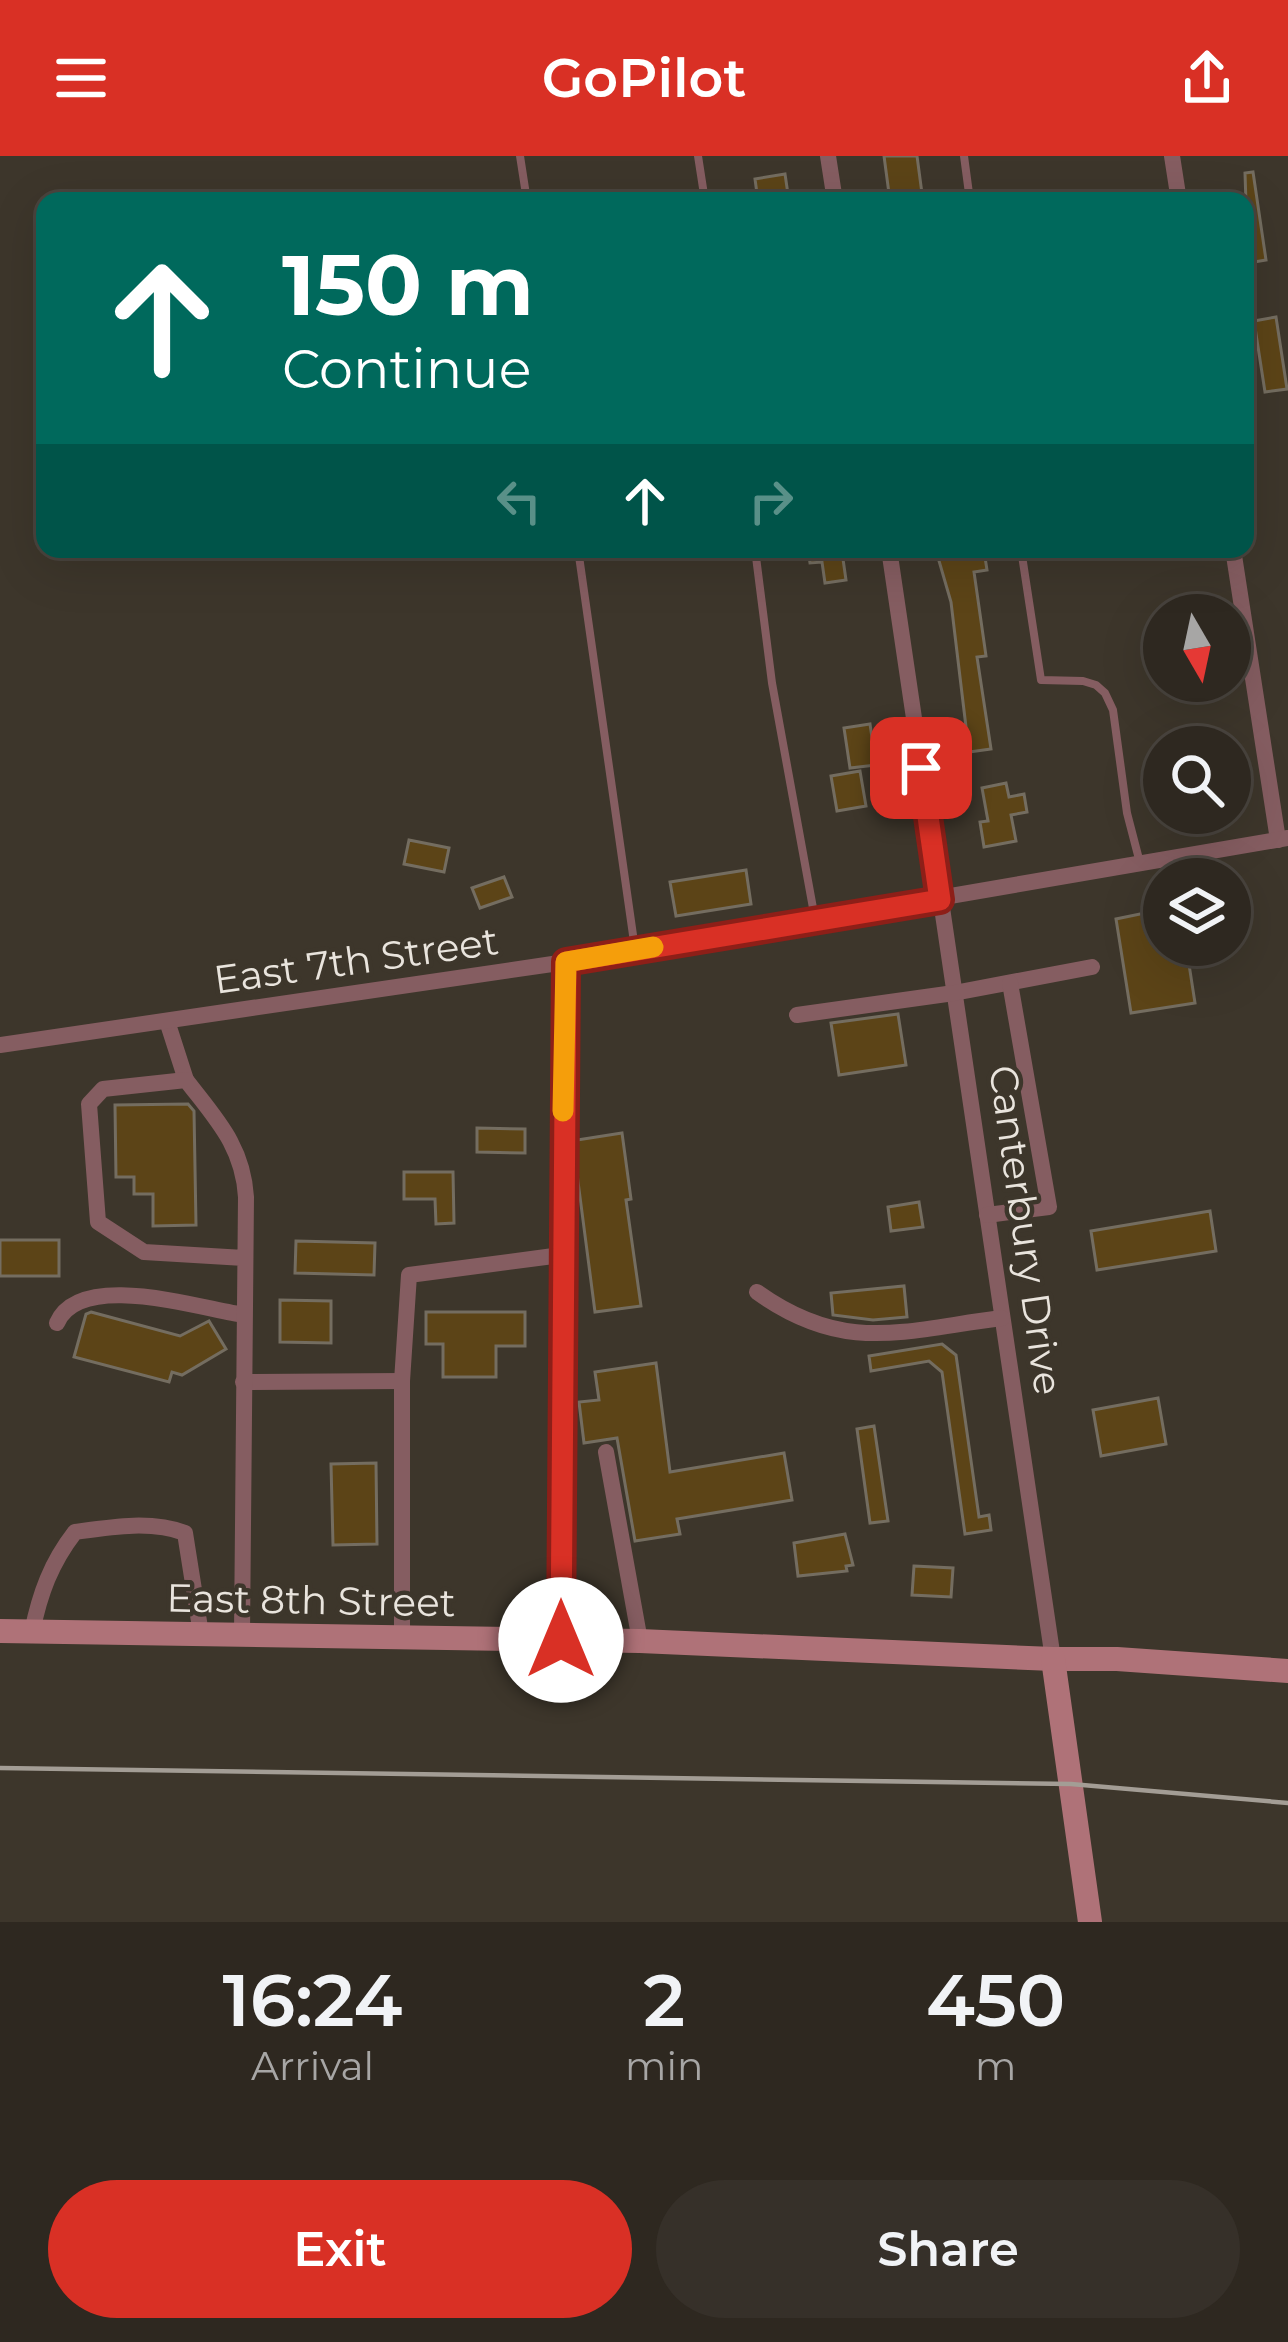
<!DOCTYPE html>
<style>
:root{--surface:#2e2820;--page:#363029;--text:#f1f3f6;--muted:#a7a6a5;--line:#49443e;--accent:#d93025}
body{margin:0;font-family:Montserrat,sans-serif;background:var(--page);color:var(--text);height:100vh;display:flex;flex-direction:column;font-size:45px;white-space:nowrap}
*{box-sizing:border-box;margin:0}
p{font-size:39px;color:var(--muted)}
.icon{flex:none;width:66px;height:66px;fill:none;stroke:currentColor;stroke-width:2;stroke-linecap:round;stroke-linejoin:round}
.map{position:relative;height:1766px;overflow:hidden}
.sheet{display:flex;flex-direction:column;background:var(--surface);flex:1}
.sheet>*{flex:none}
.top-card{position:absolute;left:36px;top:36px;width:1218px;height:366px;border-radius:24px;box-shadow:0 12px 48px #0002,0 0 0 3px var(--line);background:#00695c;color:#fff;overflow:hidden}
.needle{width:78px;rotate:171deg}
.tools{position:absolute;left:1143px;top:438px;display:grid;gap:24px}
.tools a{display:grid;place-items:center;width:108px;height:108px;border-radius:50%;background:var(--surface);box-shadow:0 12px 48px #0002,0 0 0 3px var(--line);font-size:60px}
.pin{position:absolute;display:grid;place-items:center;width:102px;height:102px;color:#fff;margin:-51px;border-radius:24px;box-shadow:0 6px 18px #0006}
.me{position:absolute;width:132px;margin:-66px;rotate:0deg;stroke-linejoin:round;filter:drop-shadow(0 0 9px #0008)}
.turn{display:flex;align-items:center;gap:42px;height:252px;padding:0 48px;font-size:54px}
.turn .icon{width:156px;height:156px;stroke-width:2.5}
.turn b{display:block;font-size:84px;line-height:102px}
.lanes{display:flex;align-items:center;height:114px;padding:0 48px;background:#0003;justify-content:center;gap:60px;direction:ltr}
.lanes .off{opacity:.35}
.eta{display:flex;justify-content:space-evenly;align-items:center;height:204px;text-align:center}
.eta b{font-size:72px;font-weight:600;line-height:84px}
.action{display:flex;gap:24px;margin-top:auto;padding:24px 48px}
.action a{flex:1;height:138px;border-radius:72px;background:var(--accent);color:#fff;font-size:48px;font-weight:600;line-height:138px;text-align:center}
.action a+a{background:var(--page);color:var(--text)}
header{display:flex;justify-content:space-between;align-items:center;height:156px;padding:0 48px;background:var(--accent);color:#fff;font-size:54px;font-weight:600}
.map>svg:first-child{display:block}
</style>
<header><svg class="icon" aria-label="menu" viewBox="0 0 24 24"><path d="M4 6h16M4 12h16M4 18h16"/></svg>GoPilot<svg class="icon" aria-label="share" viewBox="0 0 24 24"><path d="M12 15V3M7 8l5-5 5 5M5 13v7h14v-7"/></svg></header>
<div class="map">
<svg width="1288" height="1766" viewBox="0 0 1288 1766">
<rect width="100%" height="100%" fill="#3d362b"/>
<g fill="#5c4417" stroke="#746d60" stroke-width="3">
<path d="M884 0H917L923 45H890Z"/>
<path d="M1253 16 1266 104 1248 107 1245 17Z"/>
<path d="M785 18 789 45H758L755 23Z"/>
<path d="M1276 161 1287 233 1265 236 1254 165Z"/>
<path d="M808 393H851L852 402 843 403 846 424 825 427 822 406 810 407Z"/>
<path d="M971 393 972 397 984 395 987 414 974 416 986 500 977 501 991 593 969 596 951 446 937 398Z"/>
<path d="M870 568 876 609 850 612 844 572Z"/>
<path d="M860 615 866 650 837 655 831 620Z"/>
<path d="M1006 627 1009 641 1024 638 1027 656 1011 659 1016 685 984 691 980 666 988 665 982 632Z"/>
<path d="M409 684 449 692 444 716 404 708Z"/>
<path d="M746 714 751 748 676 760 670 726Z"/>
<path d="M504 721 512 741 480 752 472 732Z"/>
<path d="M1164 753V789H1186L1195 847 1131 857 1116 763Z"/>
<path d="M898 858 906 909 839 919 831 867Z"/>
<path d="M188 948 194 955 196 1069 153 1070V1038H134V1021H116L115 949Z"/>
<path d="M477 972 525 973V997L477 996Z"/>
<path d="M622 977 631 1043 626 1044 641 1150 595 1156 577 1018V984Z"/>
<path d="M404 1016H453L454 1067 436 1068 435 1043H404Z"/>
<path d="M919 1046 923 1071 891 1075 888 1051Z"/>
<path d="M1210 1055 1216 1095 1097 1114 1091 1075Z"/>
<rect x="0" y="1084" width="59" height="36"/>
<path d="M296 1085 375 1087 374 1119 295 1117Z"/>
<path d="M904 1130 907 1161 873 1164 833 1159 831 1137Z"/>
<path d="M280 1144 331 1145V1187L280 1186Z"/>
<path d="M91 1156 180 1180 209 1165 226 1193 182 1219 172 1216 169 1226 74 1201 86 1158Z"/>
<path d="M426 1156H525V1190H496V1221H443V1188H426Z"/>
<path d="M942 1188 956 1199 979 1361 989 1359 991 1374 965 1378 942 1216 929 1205 871 1215 869 1200Z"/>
<path d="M656 1207 670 1316 784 1297 792 1344 677 1363 680 1378 635 1385 617 1282 584 1287 579 1246 599 1244 595 1216Z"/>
<path d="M1158 1242 1166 1288 1101 1300 1093 1254Z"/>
<path d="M874 1270 888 1365 870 1367 857 1273Z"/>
<path d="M376 1307 377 1388 333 1389 331 1308Z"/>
<path d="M845 1378 853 1409 846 1410 847 1415 798 1420 794 1387Z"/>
<path d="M914 1410 953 1412 951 1441 912 1439Z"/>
</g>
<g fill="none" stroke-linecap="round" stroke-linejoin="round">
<g stroke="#855d61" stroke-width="8">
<path d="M520 0 527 45"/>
<path d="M698 0 705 45"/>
<path d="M964 0 970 45"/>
<path d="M578 393 635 793"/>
<path d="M755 393 772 527 815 763"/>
<path d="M1021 393 1041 524 1083 525 1096 529 1105 537 1113 554 1127 657 1140 707"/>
</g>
<g stroke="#855d61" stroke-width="16">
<path d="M828 0 835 45"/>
<path d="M1172 0 1179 45"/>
<path d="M889 393 1053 1503"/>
<path d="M1233 393 1278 684"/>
<path d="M797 859 954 837 1092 811"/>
<path d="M167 865 186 924"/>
<path d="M0 889 566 806 1288 682"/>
<path d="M987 1059 1049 1051 1010 827"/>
<path d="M757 1136C845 1199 904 1174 1002 1162"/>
<path d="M57 1167C80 1114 198 1152 244 1159"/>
<path d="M243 1226 402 1225"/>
<path d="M606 1296 640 1485"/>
<path d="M32 1476C40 1437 51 1407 75 1376 110 1371 151 1364 185 1377L201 1478"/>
<path d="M242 1478 246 1041C243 990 216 963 186 924L103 933 89 948 98 1066 144 1096 244 1102"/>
<path d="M402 1481V1225L409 1119 561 1099"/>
<path d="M561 1483 566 806"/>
</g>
<g stroke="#af7278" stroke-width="24">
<path d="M0 1475 640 1485 1053 1503H1117L1288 1515"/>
<path d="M1053 1503 1090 1766"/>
</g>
<path stroke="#a39d95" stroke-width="4.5" d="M0 1612 1071 1628 1288 1647"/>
</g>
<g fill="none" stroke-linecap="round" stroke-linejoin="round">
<g stroke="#8d1f18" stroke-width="30">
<path id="route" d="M561 1484 566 806 940 744 921 612"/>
</g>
<use href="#route" stroke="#d93025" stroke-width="21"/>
<path stroke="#f59e0b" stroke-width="21" d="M563 955 566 806 653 791"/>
</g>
<g text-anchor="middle" stroke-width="9" stroke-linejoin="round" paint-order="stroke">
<g font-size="39" fill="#e9e4dd" stroke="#3d362b">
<text transform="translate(356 804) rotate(-8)" y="14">East 7th Street</text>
<text transform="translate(1026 1074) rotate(82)" y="14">Canterbury Drive</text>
<text transform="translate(311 1444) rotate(1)" y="14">East 8th Street</text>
</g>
</g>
</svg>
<div class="tools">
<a><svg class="needle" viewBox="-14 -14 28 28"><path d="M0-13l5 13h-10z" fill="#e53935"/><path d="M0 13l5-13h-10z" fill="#a7a6a5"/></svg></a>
<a><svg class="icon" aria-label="search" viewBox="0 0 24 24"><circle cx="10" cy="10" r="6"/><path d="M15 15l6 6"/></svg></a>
<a><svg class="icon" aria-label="layers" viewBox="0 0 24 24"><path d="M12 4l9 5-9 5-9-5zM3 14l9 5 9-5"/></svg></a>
</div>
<div class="pin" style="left:921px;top:612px;background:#d93025"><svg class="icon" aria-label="arrive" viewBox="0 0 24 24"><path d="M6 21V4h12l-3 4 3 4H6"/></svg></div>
<svg class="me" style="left:561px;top:1484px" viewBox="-20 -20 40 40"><circle r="19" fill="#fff"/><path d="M0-13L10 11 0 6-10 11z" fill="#d93025"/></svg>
<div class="top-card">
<div class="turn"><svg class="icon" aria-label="ahead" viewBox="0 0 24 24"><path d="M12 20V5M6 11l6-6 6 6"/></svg><div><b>150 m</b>Continue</div></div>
<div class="lanes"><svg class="icon off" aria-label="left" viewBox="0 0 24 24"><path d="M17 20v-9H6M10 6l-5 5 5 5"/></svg><svg class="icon" aria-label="ahead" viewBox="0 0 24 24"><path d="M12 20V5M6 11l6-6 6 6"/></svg><svg class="icon off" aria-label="right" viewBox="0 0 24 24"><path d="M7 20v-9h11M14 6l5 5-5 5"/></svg></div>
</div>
</div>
<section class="sheet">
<div class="eta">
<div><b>16:24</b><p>Arrival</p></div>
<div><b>2</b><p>min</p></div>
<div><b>450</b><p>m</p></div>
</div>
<div class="action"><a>Exit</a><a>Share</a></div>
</section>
